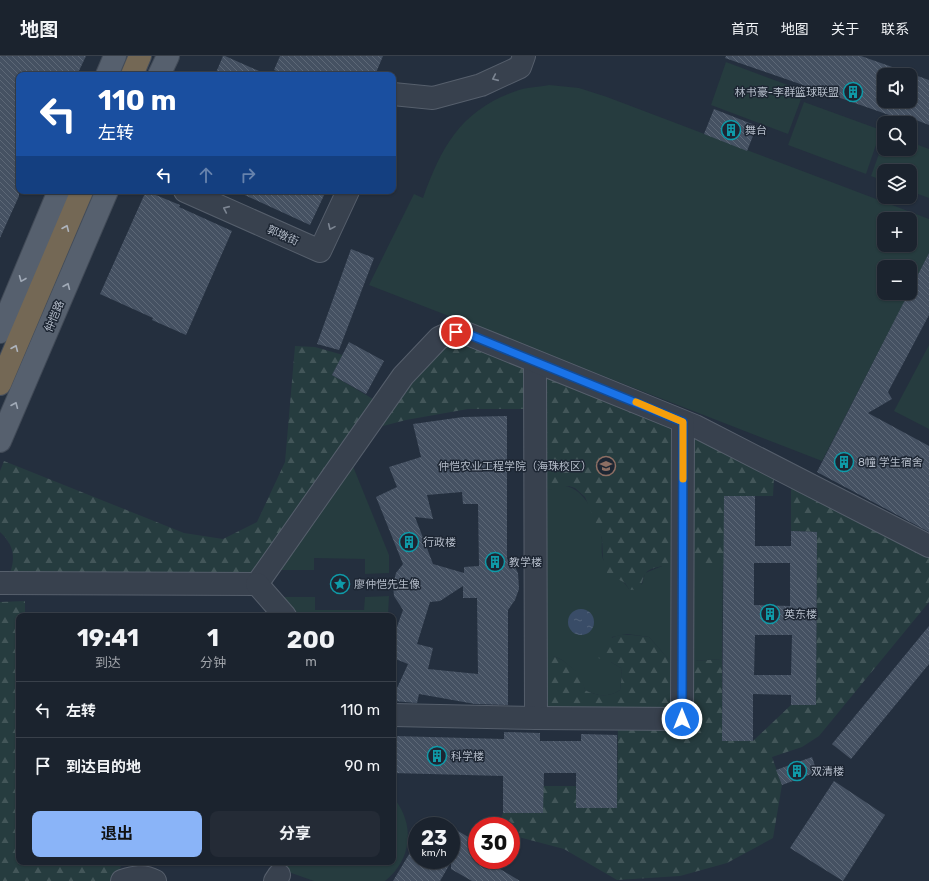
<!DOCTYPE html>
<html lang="zh">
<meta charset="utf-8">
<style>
:root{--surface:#1b232e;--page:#242b36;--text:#f1f3f6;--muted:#a0a4aa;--line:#39404a;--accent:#8ab4f8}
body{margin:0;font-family:Rubik,"Noto Sans SC",sans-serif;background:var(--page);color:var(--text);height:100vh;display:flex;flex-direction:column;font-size:15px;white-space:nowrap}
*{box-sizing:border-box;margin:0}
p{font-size:13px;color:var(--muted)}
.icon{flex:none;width:22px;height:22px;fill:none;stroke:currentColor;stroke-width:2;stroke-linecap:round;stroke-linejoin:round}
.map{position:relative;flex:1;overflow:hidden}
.panel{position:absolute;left:16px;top:557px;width:380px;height:252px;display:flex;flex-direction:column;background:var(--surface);border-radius:8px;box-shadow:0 1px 3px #0004,0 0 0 1px var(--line)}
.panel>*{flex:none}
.banner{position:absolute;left:16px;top:16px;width:380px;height:122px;border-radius:8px;box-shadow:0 1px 3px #0004,0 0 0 1px var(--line);background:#1a4fa0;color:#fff;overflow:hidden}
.buttons{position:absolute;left:877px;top:12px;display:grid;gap:8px}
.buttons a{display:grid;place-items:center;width:40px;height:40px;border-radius:8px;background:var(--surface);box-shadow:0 1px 3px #0004,0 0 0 1px var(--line);font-size:20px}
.speed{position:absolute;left:408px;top:761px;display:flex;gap:8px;font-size:20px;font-weight:700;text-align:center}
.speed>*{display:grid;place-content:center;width:52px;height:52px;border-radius:50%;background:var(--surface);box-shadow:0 1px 3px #0004,0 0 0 1px var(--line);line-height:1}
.speed small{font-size:10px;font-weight:400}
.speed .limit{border:6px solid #d22;background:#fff;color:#111}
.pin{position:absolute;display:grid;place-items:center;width:34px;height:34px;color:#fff;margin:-17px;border:2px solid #fff;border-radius:50%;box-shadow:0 1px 4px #0007}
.me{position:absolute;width:44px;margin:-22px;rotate:0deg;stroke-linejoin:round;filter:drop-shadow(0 0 3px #0008)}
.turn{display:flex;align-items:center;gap:14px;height:84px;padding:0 16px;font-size:18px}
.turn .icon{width:52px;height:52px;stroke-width:2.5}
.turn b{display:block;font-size:28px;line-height:34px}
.lanes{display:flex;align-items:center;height:38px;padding:0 16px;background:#0003;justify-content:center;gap:20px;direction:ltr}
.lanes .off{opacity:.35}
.eta{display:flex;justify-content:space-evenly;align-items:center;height:68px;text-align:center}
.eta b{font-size:24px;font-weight:700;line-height:28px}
.button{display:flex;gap:8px;margin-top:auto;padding:8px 16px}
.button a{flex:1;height:46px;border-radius:8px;background:var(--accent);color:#111;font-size:16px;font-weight:700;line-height:46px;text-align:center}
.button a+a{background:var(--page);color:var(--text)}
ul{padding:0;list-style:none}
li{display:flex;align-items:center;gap:12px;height:56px;padding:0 16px;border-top:1px solid var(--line)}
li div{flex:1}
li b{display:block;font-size:15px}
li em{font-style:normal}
header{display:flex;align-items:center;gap:24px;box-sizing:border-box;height:56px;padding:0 20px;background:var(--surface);border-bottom:1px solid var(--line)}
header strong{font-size:19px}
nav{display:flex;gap:22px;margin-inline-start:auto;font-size:14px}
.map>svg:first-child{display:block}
</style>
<header>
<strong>地图</strong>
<nav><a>首页</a><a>地图</a><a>关于</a><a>联系</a></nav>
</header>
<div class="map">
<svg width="929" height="825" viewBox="0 0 929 825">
<defs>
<pattern id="forest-firs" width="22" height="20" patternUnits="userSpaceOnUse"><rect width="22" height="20" fill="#263c3f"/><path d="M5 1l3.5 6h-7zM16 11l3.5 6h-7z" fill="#435659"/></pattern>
<pattern id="water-ripples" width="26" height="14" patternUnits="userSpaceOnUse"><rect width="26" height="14" fill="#394c67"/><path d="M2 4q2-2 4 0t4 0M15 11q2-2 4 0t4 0" fill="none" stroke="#53647b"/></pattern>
<pattern id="building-back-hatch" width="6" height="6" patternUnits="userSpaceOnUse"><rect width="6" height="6" fill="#455162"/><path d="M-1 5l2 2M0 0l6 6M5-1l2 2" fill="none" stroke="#5d6877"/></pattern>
</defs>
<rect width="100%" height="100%" fill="#242f3e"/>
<g fill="#263c3f" fill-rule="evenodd">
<path d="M726 6 804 35 788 78 711 49Z"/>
<path d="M549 29 579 32 607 41 929 163V197L910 235V211H884V237H909L822 405 369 229 414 138 423 142C442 89 462 53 519 34 528 31 539 31 549 29ZM884 163H910V189H884Z"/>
<path d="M804 46 881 74 866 118 788 89Z"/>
<path d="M884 84V93H910V86L929 93V142L910 135V115H884V125L871 120Z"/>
<path d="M929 289V373L894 355Z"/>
<path d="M348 398 389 499V517L365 518V503L314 502V514H268Z"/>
<path d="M563 430C584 429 600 466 602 484 602 490 601 497 603 503 609 516 622 522 629 533L642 528 645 517 662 510H723L722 603 682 606 669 604 649 581 627 578 612 581 611 606 621 612 622 619 620 634C609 642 596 640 585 634L580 619 562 604 553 600H536L535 432 548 434Z"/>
<path d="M389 540 388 560H285L268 541H315V554H364L365 541Z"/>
<path d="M393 741C415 767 413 803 385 825H314L260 806H393Z"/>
</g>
<g fill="url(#forest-firs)">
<path d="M448 286 463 288 683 377 774 421 773 440H755L723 510H662C657 511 648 513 645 518 641 526 642 538 629 533L625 527 607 517 603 502 602 482 585 441 575 432 569 430 548 434 535 432V353H468L406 364 383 370 378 365 391 346Z"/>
<path d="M295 290 315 291 343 299 332 319 373 343 253 516 10 517C16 500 13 488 0 476V415L4 405 184 477 223 483 257 466 285 406Z"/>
<path d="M791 429 929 499V546L819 680 802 691 772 701 782 729 773 782 727 807 680 820 617 824 564 793 511 779V770H497L503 757H543V730H576V752H617L618 663 536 662V600H553L562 604 581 619 585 634C596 640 609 642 620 634L622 619 621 612 611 606 598 602 597 597C611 574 625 578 649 581L669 604 682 606 722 603V685H753L791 649H816L817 476 791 475Z"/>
<path d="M25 545V560H19V806H123L114 825H0V546Z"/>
</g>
<circle fill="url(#water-ripples)" cx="581" cy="566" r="13"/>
<g fill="url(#building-back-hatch)" fill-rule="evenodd">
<path d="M0 0H86L77 19H19V140L0 182Z"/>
<path d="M223 0H225L268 19H215Z"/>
<path d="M280 0H383L375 19H286L274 14Z"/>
<path d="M726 0H861L929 24V69L916 64 915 68 725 2ZM884 19H910V45H884Z"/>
<path d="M714 53 757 70 747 95 704 78Z"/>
<path d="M146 135 180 149 179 151 232 175 186 279 152 264 153 262 100 238Z"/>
<path d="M236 135H326L310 169Z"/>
<path d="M351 193 374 202 339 294 317 288Z"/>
<path d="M929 197V259L888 336 892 343 868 357 929 390V476L817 416Z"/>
<path d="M349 286 384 305 366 338 332 319Z"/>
<path d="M507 360V503L514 509 518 517 519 533 515 544 508 554V649L475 648 419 638 417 647 393 645V641L408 608 393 602V582L403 554 394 540 393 529 396 517 403 508 376 441 397 431 389 411 421 401 413 368 463 361ZM462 436 463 448H478L479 510 464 511V517L433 508 415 461 433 463 427 439ZM463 530V542H477L478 618 428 613 433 592 417 588 430 546 440 545Z"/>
<path d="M724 440H755V490H791V475L817 476 816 649H791V639L753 638V685H722ZM754 507H790V550L754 549ZM755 579H792L791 619H754Z"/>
<path d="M929 570V608L851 703 832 688Z"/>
<path d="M504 676 540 677V685H581V678L617 679V752H576V717H544L543 757H503V720L393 717V680L504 683Z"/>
<path d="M812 701 817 716 782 729 776 714Z"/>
<path d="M834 725 885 759 843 825 790 792Z"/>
<path d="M451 771 477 786V804H485L520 825H472L451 813V806L440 825H393L417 785V804H451Z"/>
</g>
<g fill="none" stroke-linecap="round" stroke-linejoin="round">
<g stroke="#565f6c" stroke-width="24">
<g id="minor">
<path d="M393 38 433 42 481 29 520 11 524 0"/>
<path d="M185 135 320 195 348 135"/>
<path d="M535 306 536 662"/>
<path d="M0 527 257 528 403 320 439 282 452 276H463L695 370 929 490"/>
<path d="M257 528 285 560"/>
<path d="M393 659 536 662 682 663 683 366"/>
<path d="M122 825C134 821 144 819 155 825"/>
<path d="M275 825 279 819"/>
</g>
</g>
<g stroke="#414a57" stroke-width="24">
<g id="major">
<path d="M107 19 115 0"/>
<path d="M159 19 168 0"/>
<path d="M0 276 59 135"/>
<path d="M0 385 107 135"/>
</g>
</g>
<g stroke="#434c59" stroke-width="24">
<g id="highway">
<path d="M132 19 140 0"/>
<path d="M0 328 82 135"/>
</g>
</g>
<use href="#minor" stroke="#38414e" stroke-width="22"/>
<use href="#major" stroke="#56606e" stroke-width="22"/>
<use href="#highway" stroke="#746855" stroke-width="22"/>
</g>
<defs><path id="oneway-chevron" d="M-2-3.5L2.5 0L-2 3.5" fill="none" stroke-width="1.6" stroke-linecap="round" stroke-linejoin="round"/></defs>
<g stroke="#7c8592">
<use href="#oneway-chevron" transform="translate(495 22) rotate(156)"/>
<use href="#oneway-chevron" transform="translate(226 153) rotate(-156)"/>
<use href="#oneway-chevron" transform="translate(331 171) rotate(114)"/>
</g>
<g stroke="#aeb4bd">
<use href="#oneway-chevron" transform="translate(66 172) rotate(-67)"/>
<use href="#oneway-chevron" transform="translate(15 292) rotate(-67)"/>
</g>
<g stroke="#a1aab7">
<use href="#oneway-chevron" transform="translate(22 223) rotate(112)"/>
<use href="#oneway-chevron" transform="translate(67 230) rotate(-67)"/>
<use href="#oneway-chevron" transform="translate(15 349) rotate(-67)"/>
</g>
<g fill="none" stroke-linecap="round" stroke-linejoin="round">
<g stroke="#114b97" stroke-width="10">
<path id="route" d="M456 276H463L683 366 682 663"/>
</g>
<use href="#route" stroke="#1a73e8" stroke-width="7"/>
<path stroke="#f59e0b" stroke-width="7" d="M636 346 683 366V423"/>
</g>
<defs>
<g id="building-ring" transform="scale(1)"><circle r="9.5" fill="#1d2633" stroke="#0f9aa8" stroke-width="1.5"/><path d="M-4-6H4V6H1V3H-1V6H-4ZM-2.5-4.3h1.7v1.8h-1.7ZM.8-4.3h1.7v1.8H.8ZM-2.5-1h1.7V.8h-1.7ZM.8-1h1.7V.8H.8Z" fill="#0f9aa8"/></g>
<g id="university-ring" transform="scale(1)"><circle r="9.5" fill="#1d2633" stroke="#8d6e63" stroke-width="1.5"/><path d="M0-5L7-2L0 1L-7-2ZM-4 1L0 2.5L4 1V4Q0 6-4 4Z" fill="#8d6e63"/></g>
<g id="sight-ring" transform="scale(1)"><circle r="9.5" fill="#1d2633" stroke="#0f9aa8" stroke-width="1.5"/><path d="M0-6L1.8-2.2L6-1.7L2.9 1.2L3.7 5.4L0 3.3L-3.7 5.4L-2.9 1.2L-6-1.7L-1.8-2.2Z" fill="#0f9aa8"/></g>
</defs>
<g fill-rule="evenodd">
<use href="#building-ring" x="853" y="36"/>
<use href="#building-ring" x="731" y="74"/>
<use href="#building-ring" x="844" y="406"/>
<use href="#university-ring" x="606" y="410"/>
<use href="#building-ring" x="409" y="486"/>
<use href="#building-ring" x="495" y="506"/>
<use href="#sight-ring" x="340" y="528"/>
<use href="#building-ring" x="770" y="558"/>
<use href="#building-ring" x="437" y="700"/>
<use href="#building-ring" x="797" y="715"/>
</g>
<g text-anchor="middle" stroke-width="3" stroke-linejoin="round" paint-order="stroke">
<g font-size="11" fill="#b4bcc9" stroke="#1d2633" text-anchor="start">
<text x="839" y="40" text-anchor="end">林书豪-李群篮球联盟</text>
<text x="745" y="78">舞台</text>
<text x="858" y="410">8幢 学生宿舍</text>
<text x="592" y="414" text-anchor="end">仲恺农业工程学院（海珠校区）</text>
<text x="423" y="490">行政楼</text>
<text x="509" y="510">教学楼</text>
<text x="354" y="532">廖仲恺先生像</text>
<text x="784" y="562">英东楼</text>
<text x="451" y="704">科学楼</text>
<text x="811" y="719">双清楼</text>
</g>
<g font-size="11" fill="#b4bcc9" stroke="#1d2633">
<text transform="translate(283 179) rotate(24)" y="4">郭墩街</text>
<text transform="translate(54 260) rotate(-67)" y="4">仲恺路</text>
</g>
</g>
</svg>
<div class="buttons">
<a><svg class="icon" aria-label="sound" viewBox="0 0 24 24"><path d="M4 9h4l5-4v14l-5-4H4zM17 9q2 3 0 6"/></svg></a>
<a><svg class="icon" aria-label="search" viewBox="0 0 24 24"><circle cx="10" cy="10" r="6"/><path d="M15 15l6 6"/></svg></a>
<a><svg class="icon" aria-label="layers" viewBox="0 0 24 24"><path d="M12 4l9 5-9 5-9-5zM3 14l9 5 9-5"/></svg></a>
<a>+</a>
<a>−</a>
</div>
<div class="speed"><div>23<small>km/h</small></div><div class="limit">30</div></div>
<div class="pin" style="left:456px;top:276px;background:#d93025"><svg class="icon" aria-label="arrive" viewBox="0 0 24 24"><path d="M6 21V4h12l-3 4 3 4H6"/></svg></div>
<svg class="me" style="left:682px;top:663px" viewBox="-20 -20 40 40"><circle r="17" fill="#1a73e8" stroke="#fff" stroke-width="3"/><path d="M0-11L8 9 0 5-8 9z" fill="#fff"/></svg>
<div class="banner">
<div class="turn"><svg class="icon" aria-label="left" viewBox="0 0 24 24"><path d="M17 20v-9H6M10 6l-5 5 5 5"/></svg><div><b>110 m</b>左转</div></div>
<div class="lanes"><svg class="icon" aria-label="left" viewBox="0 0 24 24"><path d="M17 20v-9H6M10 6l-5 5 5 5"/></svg><svg class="icon off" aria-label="ahead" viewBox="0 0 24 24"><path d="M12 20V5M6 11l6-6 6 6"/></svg><svg class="icon off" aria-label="right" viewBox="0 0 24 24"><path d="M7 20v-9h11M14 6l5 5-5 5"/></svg></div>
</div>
<section class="panel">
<div class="eta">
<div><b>19:41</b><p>到达</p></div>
<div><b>1</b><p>分钟</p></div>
<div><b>200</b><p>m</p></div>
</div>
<ul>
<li><svg class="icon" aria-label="left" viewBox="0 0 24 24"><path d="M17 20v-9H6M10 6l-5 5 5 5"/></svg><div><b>左转</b></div><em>110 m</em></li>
<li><svg class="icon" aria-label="arrive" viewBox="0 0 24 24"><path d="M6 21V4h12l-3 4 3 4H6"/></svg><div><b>到达目的地</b></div><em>90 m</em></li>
</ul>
<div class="button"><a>退出</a><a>分享</a></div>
</section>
</div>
